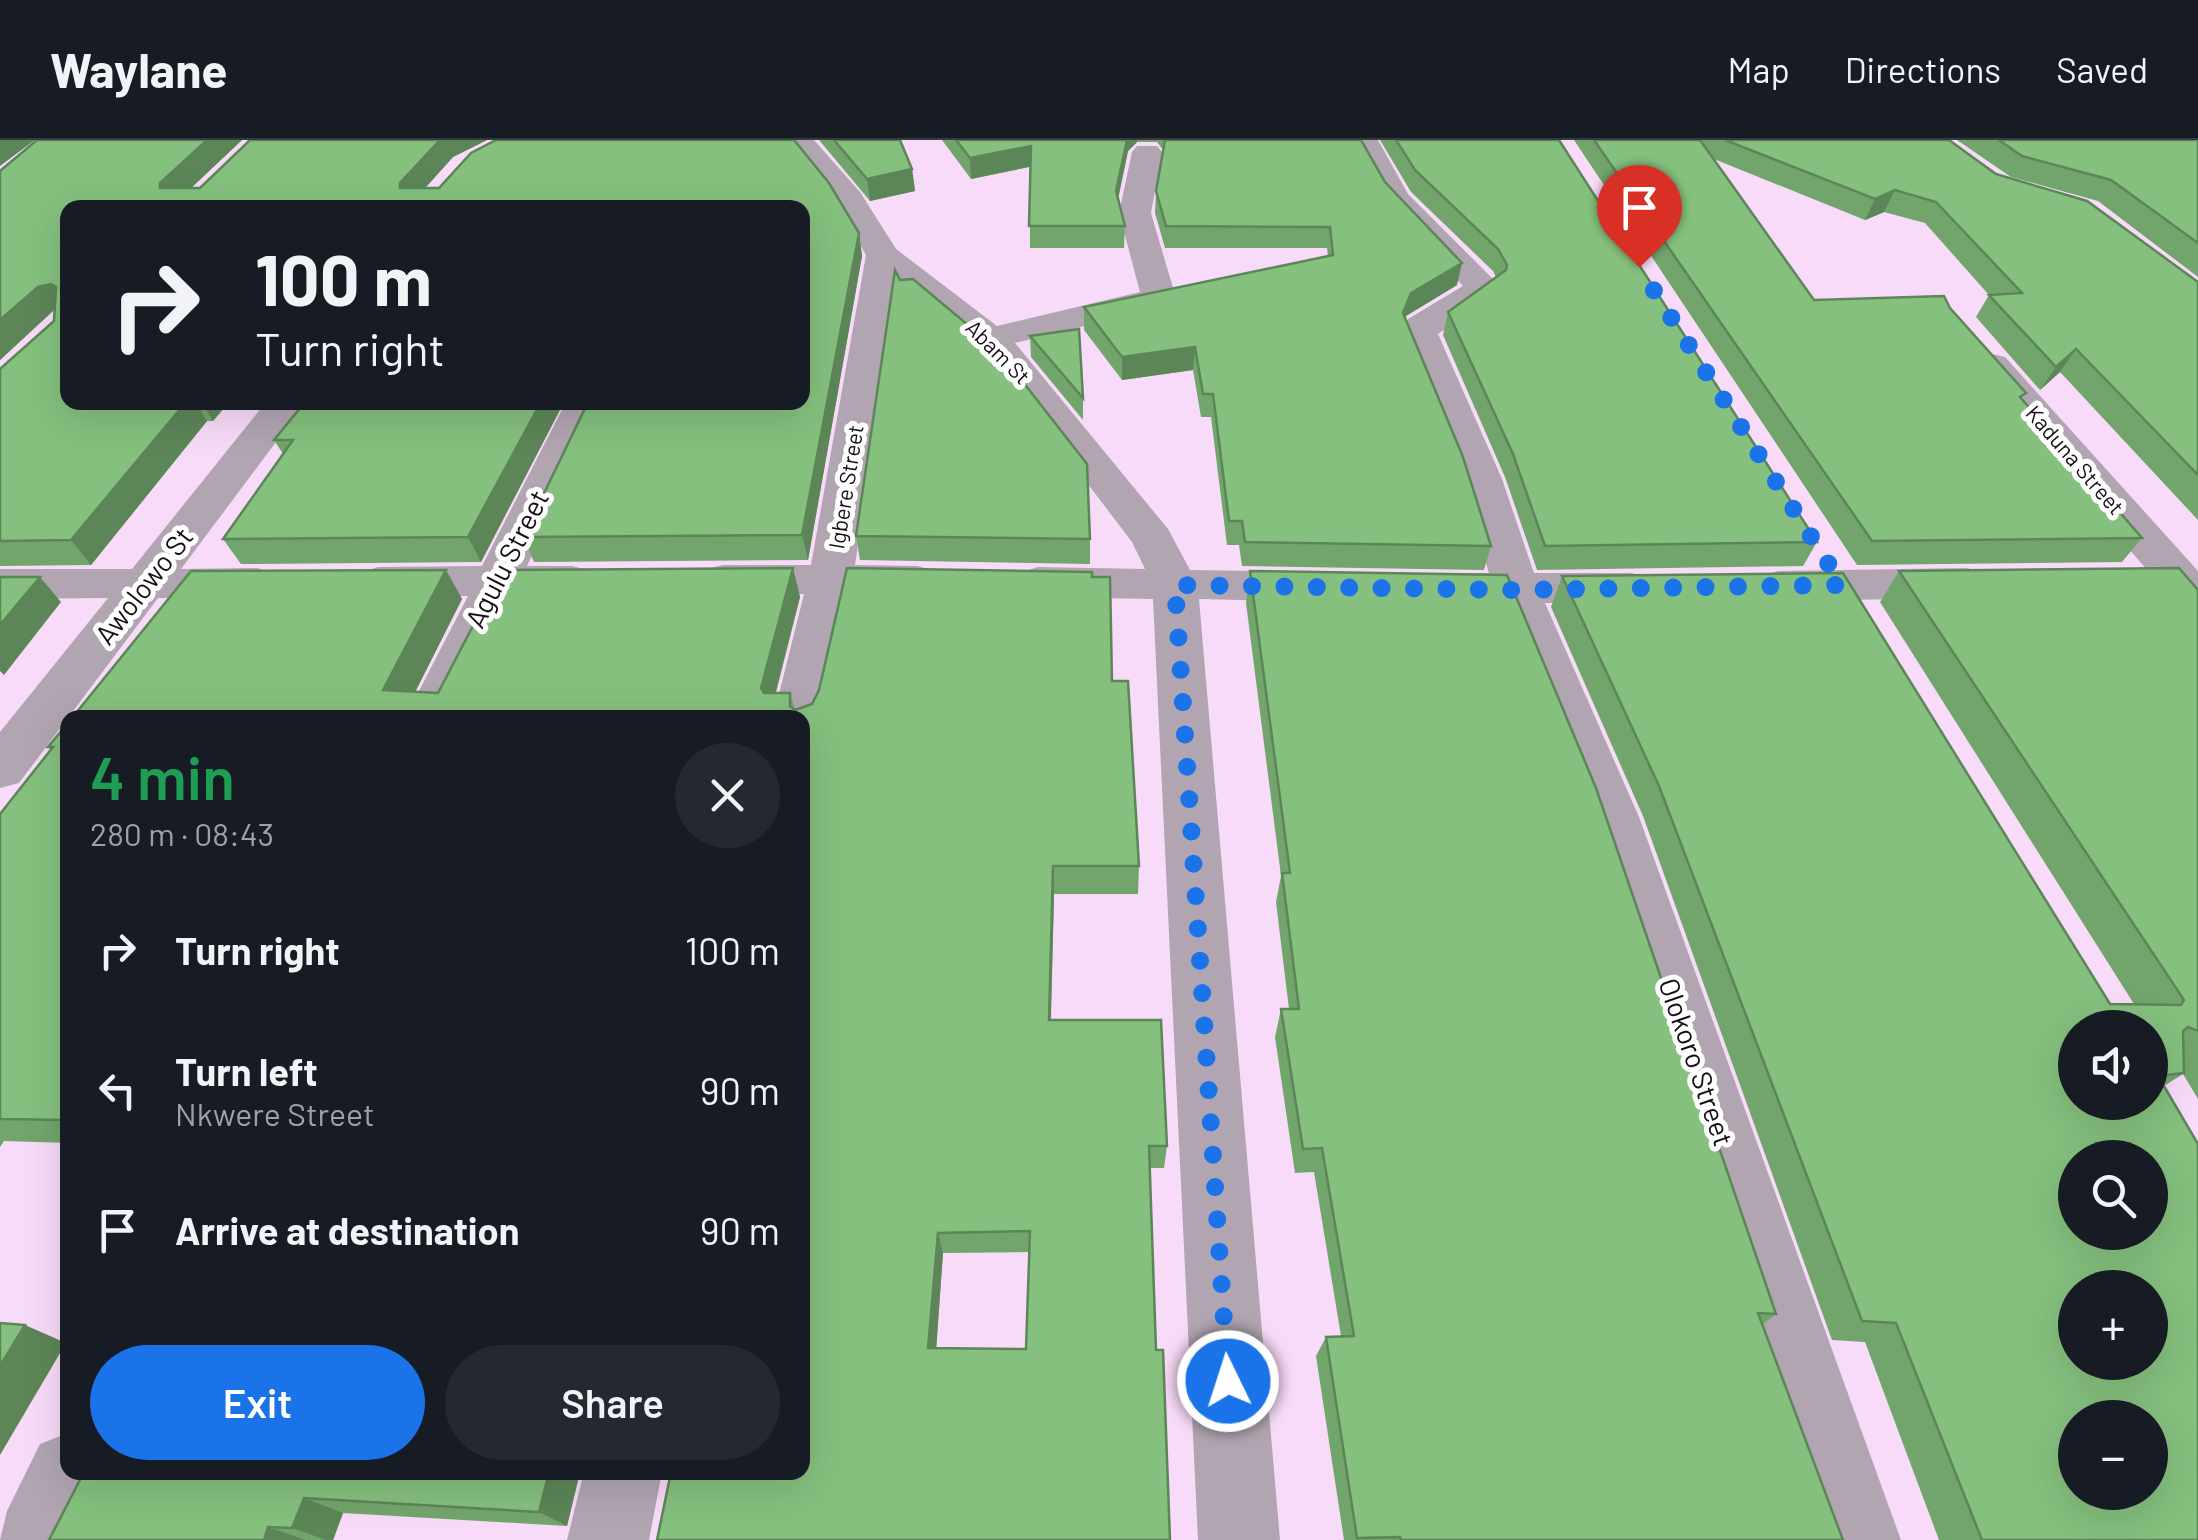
<!DOCTYPE html>
<meta charset="utf-8">
<style>
:root{--surface:#171b24;--page:#242831;--text:#f1f3f6;--muted:#9ea1a6;--line:#363941;--accent:#1a73e8}
body{margin:0;font-family:Barlow,sans-serif;background:var(--page);color:var(--text);height:100vh;display:flex;flex-direction:column;font-size:38px;white-space:nowrap}
*{box-sizing:border-box;margin:0}
p{font-size:32px;color:var(--muted)}
.icon{flex:none;width:55px;height:55px;fill:none;stroke:currentColor;stroke-width:2;stroke-linecap:round;stroke-linejoin:round}
.map{position:relative;flex:1;overflow:hidden}
.panel{position:absolute;left:60px;top:570px;width:750px;height:770px;display:flex;flex-direction:column;background:var(--surface);border-radius:20px;box-shadow:0 10px 40px #0002}
.panel>*{flex:none}
.banner{position:absolute;left:60px;top:60px;width:750px;height:210px;border-radius:20px;box-shadow:0 10px 40px #0002;background:#171b24;color:var(--text);overflow:hidden}
.tools{position:absolute;left:2058px;top:870px;display:grid;gap:20px}
.tools a{display:grid;place-items:center;width:110px;height:110px;border-radius:50%;background:var(--surface);box-shadow:0 10px 40px #0002;font-size:50px}
.pin{position:absolute;display:grid;place-items:center;width:85px;height:85px;color:#fff;margin:-102px -42px;border-radius:50% 50% 50% 0;rotate:-45deg;box-shadow:0 0 10px #0007}
.pin .icon{rotate:45deg}
.me{position:absolute;width:110px;margin:-55px;rotate:356deg;stroke-linejoin:round;filter:drop-shadow(0 0 8px #0008)}
.turn{display:flex;align-items:center;gap:35px;height:210px;padding:0 30px;font-size:45px}
.turn .icon{width:130px;height:130px;stroke-width:2.5}
.turn b{display:block;font-size:70px;line-height:85px}
.round{display:grid;place-items:center;flex:none;width:105px;height:105px;border-radius:52px;background:var(--page)}
.overview{display:flex;align-items:center;justify-content:space-between;height:170px;padding:0 30px}
h1{font-size:60px;font-weight:600;line-height:75px;color:#1e9e55}
.cta{display:flex;gap:20px;margin-top:auto;padding:20px 30px}
.cta a{flex:1;height:115px;border-radius:60px;background:var(--accent);color:#fff;font-size:40px;font-weight:600;line-height:115px;text-align:center}
.cta a+a{background:var(--page);color:var(--text)}
ul{padding:0;list-style:none}
li{display:flex;align-items:center;gap:30px;height:140px;padding:0 30px}
li div{flex:1}
li b{display:block;font-size:38px}
li em{font-style:normal}
header{display:flex;align-items:center;gap:60px;box-sizing:border-box;height:140px;padding:0 50px;background:var(--surface);border-bottom:2px solid var(--line)}
header strong{font-size:48px}
nav{display:flex;gap:55px;margin-inline-start:auto;font-size:35px}
.map>svg:first-child{display:block}
</style>
<header>
<strong>Waylane</strong>
<nav><a>Map</a><a>Directions</a><a>Saved</a></nav>
</header>
<div class="map">
<svg width="2198" height="1400" viewBox="0 0 2198 1400">
<rect width="100%" height="100%" fill="#f8dbf9"/>
<g fill="none" stroke-linecap="round" stroke-linejoin="round">
<g fill="#b1a5b1" fill-rule="evenodd">
<path d="M784 0H814L860 52 896 109 997 186 1140 152 1119 73 1132 12 1137 6H1157L1162 12 1151 73 1176 158 1171 165 1015 203 1168 389 1190 430 1322 432 1338 437 1345 447 1338 457 1322 462 1199 459 1280 1400H1198L1153 459 1038 457 1022 452 1015 442 1022 432 1038 427 1145 429 1132 402 1002 231 977 206 896 141 855 425 917 426 933 430 940 440 933 450 917 454H850L823 578 816 591 802 595V578H773L804 454 723 453 707 449 700 439 707 429 723 425H811L866 115 836 63Z"/>
<path d="M1350 0H1378L1408 54 1495 141 1498 149 1493 156 1438 194 1502 339 1534 433H1632L1648 438 1655 448 1648 458 1632 463H1545L1639 677 1901 1400H1819L1585 677 1499 463H1438L1422 458 1415 448 1422 438 1438 433H1489L1460 339 1402 194 1408 179 1463 146 1386 67Z"/>
<path d="M1992 214 2005 217 2198 431V475L2182 471 1979 233 1973 225 1979 217Z"/>
<path d="M266 262H306L181 429 257 428 273 433 280 443 273 453 257 458H158L19 643 0 648V592L108 458 0 459V429H132Z"/>
<path d="M566 262H605L527 426H572L588 430 595 440 588 450 572 454 514 455 455 578H405L468 456 378 457 362 452 355 442 362 432 378 427 482 426Z"/>
<path d="M1967 428 1983 433 1990 443 1983 453 1967 458 1778 461 1762 456 1755 446 1762 436 1778 431Z"/>
<path d="M68 1293V1332H107L78 1400H0L7 1371 40 1304Z"/>
<path d="M584 1332H662L649 1400H567Z"/>
</g>
</g>
<g fill="#72a56c" fill-rule="evenodd">
<path d="M37 0H242L191 48H200L250 0H487L453 17 425 48H439L471 13 496 0H794L829 43 859 93 862 116 808 420 534 422 523 397 588 262H802V68H68V262H229L213 281H207L91 425 0 426V229L54 181V170L0 220V31Z"/>
<path d="M819 0H900L912 29 915 51 870 61Z"/>
<path d="M942 0H1361L1385 42 1457 145 1406 176 1405 178 1491 406 1484 430 1242 426 1239 405H1227L1211 277H1201L1193 230 1122 240 1084 190V167L1328 117 1327 108H1165L1155 73 1156 51 1163 10 1157 2H1137L1128 11 1118 60 1125 86 1124 108H1030V27L971 39Z"/>
<path d="M1380 0H1559L1817 402 1803 426 1537 430 1505 337 1443 195 1448 172 1496 137 1493 131 1411 52Z"/>
<path d="M1574 0H1949L1996 34 2198 142V380L2060 232 2040 250 1976 177 1989 155 1925 83 1884 72 1865 80 1714 19 1814 160 1950 168 2022 259 2142 398 2122 422 1857 425Z"/>
<path d="M1957 0H2198V137L2098 61 2011 37Z"/>
<path d="M900 140 1090 399V424L860 420 856 396Z"/>
<path d="M1030 196 1083 258V280L1031 217Z"/>
<path d="M305 262H564L481 422 241 424 223 399 283 314 274 300Z"/>
<path d="M793 428 800 457 776 553H790L795 570 1112 541 1139 726 1138 754H1054L1051 880 1167 1006 1164 1028H1150L1156 1210 802 1332V578H72L446 430 462 459 415 552 438 553ZM1030 1112 1026 1209 936 1208 943 1113Z"/>
<path d="M1250 431 1776 1174 1762 1185 1843 1400H1344L1316 1216 1326 1197 1341 1196 1314 1032 1295 1033 1275 897 1281 869H1289L1276 762 1281 736 1246 463Z"/>
<path d="M1899 431 2198 450V959L2183 934 2164 946 2198 1400H1939L1865 1202 1832 1200 1643 676 1551 467 1562 436 2110 864H2134L1880 462Z"/>
<path d="M68 583V1003L4 1001 0 1007V674L51 610 48 607Z"/>
<path d="M84 1332H580L567 1386 343 1373 333 1400H49Z"/>
</g>
<g fill="#5d8658">
<path d="M0 0H35L0 26Z"/>
<path d="M207 0H242L173 65 160 48V43Z"/>
<path d="M440 0H487L453 17 409 66 400 48V43Z"/>
<path d="M1127 0H1137V2L1128 11 1115 72 1116 51Z"/>
<path d="M1031 6 1032 26 971 39 970 18Z"/>
<path d="M912 29 915 51 870 61 867 39Z"/>
<path d="M1895 50 1884 72 1865 80 1875 59Z"/>
<path d="M859 93 862 116 808 420 802 395Z"/>
<path d="M1462 123 1457 145 1406 176 1399 195 1403 173 1411 153Z"/>
<path d="M51 144 67 167 54 170 0 220V180L38 147Z"/>
<path d="M1195 207 1193 230 1122 240V217Z"/>
<path d="M2076 209 2060 232 2040 250 2056 227Z"/>
<path d="M186 262H195L207 281 91 425 71 400Z"/>
<path d="M202 262H229L213 281Z"/>
<path d="M541 262H564L481 422 468 397Z"/>
<path d="M793 428 800 457 769 577 761 548Z"/>
<path d="M446 430 462 459 402 578 383 550Z"/>
<path d="M40 437 61 462 4 535 0 531V485Z"/>
<path d="M1053 726 1054 754 1050 905 1049 880Z"/>
<path d="M938 1093 943 1113 935 1226 928 1208Z"/>
<path d="M25 1185 66 1203 0 1315V1226Z"/>
<path d="M549 1332H580L567 1386 539 1372Z"/>
<path d="M304 1358 343 1373 333 1400H326L292 1388Z"/>
<path d="M268 1387 306 1400H264Z"/>
</g>
<g fill="#85c07e" stroke="#5d8658" stroke-width="2.5" fill-rule="evenodd">
<path d="M37 0H207L160 43V48H200L250 0H440L400 43V48H439L471 13 496 0H794L829 43 859 93 802 395 523 397 588 262H802V68H68V262H186L71 400 0 401V229L54 181 56 147 51 144 38 147 0 180V31Z"/>
<path d="M834 0H900L912 29 867 39Z"/>
<path d="M956 0H1127L1116 51 1125 86H1029L1031 6 970 18Z"/>
<path d="M1165 0H1361L1385 42 1462 123 1411 153 1403 173 1463 317 1491 406 1245 402 1242 381H1229L1213 254H1203L1195 207 1122 217 1084 167 1333 115 1330 87 1166 86 1156 51Z"/>
<path d="M1396 0H1559L1817 402 1545 406 1513 314 1448 172 1506 130 1507 125 1498 109 1415 30Z"/>
<path d="M1594 0H1700L1814 160 1944 156 1950 168 2026 253 2020 257 2142 398 1872 401Z"/>
<path d="M1725 0H1949L1996 34 2087 61 2198 142V335L2076 209 2056 227 1989 155 2022 153 1936 62 1895 50 1875 59Z"/>
<path d="M1999 0H2198V103L2111 40 2022 16Z"/>
<path d="M895 130 900 140 913 139 998 210 1087 324 1090 399 856 396Z"/>
<path d="M1079 189 1083 258 1030 196Z"/>
<path d="M305 262H541L468 397 223 399 293 300H274Z"/>
<path d="M793 428 761 548 764 553H790V566L795 570 812 564 819 550 847 428 1092 432V437H1110L1112 541H1128L1139 726H1053L1049 880H1161L1167 1006H1149L1156 1210H1163L1170 1400H657L671 1332H802V578H72L191 431 446 430 383 550 438 553 502 430ZM1030 1091 1026 1209 928 1208 938 1093Z"/>
<path d="M2179 428 2198 450V891L2188 887 2183 891 2184 933 2158 936 2198 1004V1400H1982L1896 1183 1862 1181 1659 646 1562 436 1843 433 2110 864 2181 865 2184 860 1899 431ZM2075 888H2150V962H2075ZM2075 1018H2150V1092H2075ZM2075 1148H2150V1222H2075ZM2075 1278H2150V1352H2075Z"/>
<path d="M1250 431 1507 435 1596 648 1776 1174 1758 1173 1843 1400H1401L1400 1397 1357 1398 1326 1197 1354 1196 1322 1008 1303 1009 1281 869H1299L1282 733H1290Z"/>
<path d="M0 437H40L0 485Z"/>
<path d="M68 583V980L0 979V674L53 607H48Z"/>
<path d="M0 1183 25 1185 0 1226Z"/>
<path d="M84 1332H549L539 1372 304 1358 292 1388 268 1387 264 1400H49Z"/>
</g>
<g fill="none" stroke-linecap="round" stroke-linejoin="round">
<path stroke="#1a73e8" stroke-width="18" stroke-dasharray="0 32.4" d="M1228 1241 1175 445 1516 450 1842 445 1639 127"/>
</g>
<g text-anchor="middle" stroke-width="10" stroke-linejoin="round" paint-order="stroke">
<g font-size="22" fill="#170d17" stroke="#fff">
<text transform="translate(998 212) rotate(45)" y="8">Abam St</text>
<text transform="translate(2075 320) rotate(49)" y="8">Kaduna Street</text>
<text transform="translate(846 347) rotate(-81)" y="8">Igbere Street</text>
</g>
<g font-size="28" fill="#170d17" stroke="#fff">
<text transform="translate(507 419) rotate(-63)" y="10">Agulu Street</text>
<text transform="translate(144 446) rotate(-52)" y="10">Awolowo St</text>
<text transform="translate(1696 922) rotate(71)" y="10">Olokoro Street</text>
</g>
</g>
</svg>
<div class="tools">
<a><svg class="icon" aria-label="sound" viewBox="0 0 24 24"><path d="M4 9h4l5-4v14l-5-4H4zM17 9q2 3 0 6"/></svg></a>
<a><svg class="icon" aria-label="search" viewBox="0 0 24 24"><circle cx="10" cy="10" r="6"/><path d="M15 15l6 6"/></svg></a>
<a>+</a>
<a>−</a>
</div>
<div class="pin" style="left:1639px;top:127px;background:#d93025"><svg class="icon" aria-label="arrive" viewBox="0 0 24 24"><path d="M6 21V4h12l-3 4 3 4H6"/></svg></div>
<svg class="me" style="left:1228px;top:1241px" viewBox="-20 -20 40 40"><circle r="17" fill="#1a73e8" stroke="#fff" stroke-width="3"/><path d="M0-11L8 9 0 5-8 9z" fill="#fff"/></svg>
<div class="banner">
<div class="turn"><svg class="icon" aria-label="right" viewBox="0 0 24 24"><path d="M7 20v-9h11M14 6l5 5-5 5"/></svg><div><b>100 m</b>Turn right</div></div>
</div>
<section class="panel">
<div class="overview"><div><h1>4 min</h1><p>280 m · 08:43</p></div><a class="round"><svg class="icon" aria-label="close" viewBox="0 0 24 24"><path d="M6 6l12 12M18 6L6 18"/></svg></a></div>
<ul>
<li><svg class="icon" aria-label="right" viewBox="0 0 24 24"><path d="M7 20v-9h11M14 6l5 5-5 5"/></svg><div><b>Turn right</b></div><em>100 m</em></li>
<li><svg class="icon" aria-label="left" viewBox="0 0 24 24"><path d="M17 20v-9H6M10 6l-5 5 5 5"/></svg><div><b>Turn left</b><p>Nkwere Street</p></div><em>90 m</em></li>
<li><svg class="icon" aria-label="arrive" viewBox="0 0 24 24"><path d="M6 21V4h12l-3 4 3 4H6"/></svg><div><b>Arrive at destination</b></div><em>90 m</em></li>
</ul>
<div class="cta"><a>Exit</a><a>Share</a></div>
</section>
</div>
